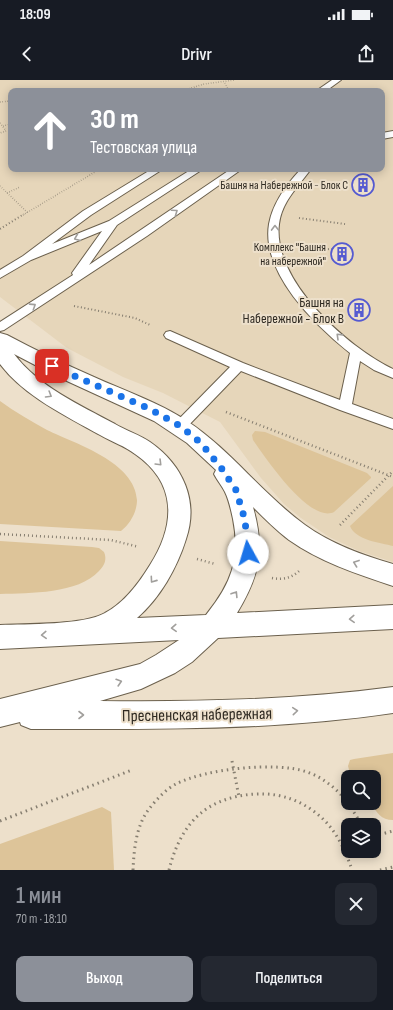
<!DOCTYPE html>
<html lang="ru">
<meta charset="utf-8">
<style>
:root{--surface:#171b24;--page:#242831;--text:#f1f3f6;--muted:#9ea1a6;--accent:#8c9099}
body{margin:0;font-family:"Sofia Sans Condensed",sans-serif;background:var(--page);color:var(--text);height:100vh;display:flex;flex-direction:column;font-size:15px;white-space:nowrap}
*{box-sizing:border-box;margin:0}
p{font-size:13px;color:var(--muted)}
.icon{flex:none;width:22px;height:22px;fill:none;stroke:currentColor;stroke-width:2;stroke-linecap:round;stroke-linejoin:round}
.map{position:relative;height:790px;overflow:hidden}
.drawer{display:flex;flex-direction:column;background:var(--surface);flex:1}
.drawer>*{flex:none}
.top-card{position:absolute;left:8px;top:8px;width:377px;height:84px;border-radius:8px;box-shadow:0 2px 10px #0003;background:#8c9099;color:#fff;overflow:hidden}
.tools{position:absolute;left:341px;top:690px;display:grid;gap:8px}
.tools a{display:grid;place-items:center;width:40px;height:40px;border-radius:8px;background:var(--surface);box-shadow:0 2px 10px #0003;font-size:20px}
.pin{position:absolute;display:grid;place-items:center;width:34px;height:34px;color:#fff;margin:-17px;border-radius:8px;box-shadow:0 2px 6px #0006}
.me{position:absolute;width:44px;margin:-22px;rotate:354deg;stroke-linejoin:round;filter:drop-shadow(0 0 3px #0008)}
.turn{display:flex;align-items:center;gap:14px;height:84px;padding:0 16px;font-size:18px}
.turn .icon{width:52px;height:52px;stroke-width:2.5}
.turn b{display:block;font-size:28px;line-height:34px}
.round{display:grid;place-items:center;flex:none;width:42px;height:42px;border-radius:8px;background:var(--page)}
.overview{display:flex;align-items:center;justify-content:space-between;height:68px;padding:0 16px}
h1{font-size:24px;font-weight:600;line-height:30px;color:var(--accent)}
.cta{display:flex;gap:8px;margin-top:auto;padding:8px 16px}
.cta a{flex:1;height:46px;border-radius:8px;background:var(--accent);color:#fff;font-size:16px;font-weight:600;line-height:46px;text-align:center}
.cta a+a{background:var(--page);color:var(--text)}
.status{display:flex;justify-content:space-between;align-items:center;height:28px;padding:0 20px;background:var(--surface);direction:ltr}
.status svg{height:11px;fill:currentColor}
header{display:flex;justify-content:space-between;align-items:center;height:52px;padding:0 16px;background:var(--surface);font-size:18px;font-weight:600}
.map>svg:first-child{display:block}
</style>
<div class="status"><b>18:09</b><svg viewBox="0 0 49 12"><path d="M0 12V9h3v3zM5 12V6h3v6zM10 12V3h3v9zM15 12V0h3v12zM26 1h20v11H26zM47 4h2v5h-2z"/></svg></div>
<header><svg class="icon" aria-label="back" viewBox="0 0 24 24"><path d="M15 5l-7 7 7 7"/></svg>Drivr<svg class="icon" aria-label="share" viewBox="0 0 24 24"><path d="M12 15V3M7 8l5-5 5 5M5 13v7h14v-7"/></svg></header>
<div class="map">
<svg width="393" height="790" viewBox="0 0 393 790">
<rect width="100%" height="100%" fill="#ede0cb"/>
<path fill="#e6d6ba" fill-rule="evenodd" d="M0 0H393V482L359 471 329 457 301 438 284 424 261 398 220 342 163 313 123 297 67 268 0 217ZM11 11H382V89H11Z"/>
<g fill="#ddc499">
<path d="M0 321C15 332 31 341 47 350 76 364 135 382 137 420 137 432 130 444 121 451L0 444Z"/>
<path d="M255 351 265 352 367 393 371 397V398L334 432C310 444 265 377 253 360L252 355Z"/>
<path d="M393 406V466C381 463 355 460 350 446Z"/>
<path d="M0 461 92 467 99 468 104 472C107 479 105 485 99 491 78 514 30 513 0 514Z"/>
<path d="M393 673V740C381 740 377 733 371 723H374V697H351L348 686 350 680 354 679Z"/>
<path d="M102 727 111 732 114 790H0V764Z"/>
</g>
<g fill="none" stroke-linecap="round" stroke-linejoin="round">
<g stroke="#6b604d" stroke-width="2">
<g id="service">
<path d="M332 0H341L326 11H316Z"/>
<path d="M393 51V57L382 59V53Z"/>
<path d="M152 89H163L91 135 52 164 109 141 192 89H203L117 145 89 185 231 89H242L147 156 4 250 0 251V242L73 195 72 193 102 151 31 180 0 198V190L23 176 83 131Z"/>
<path d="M301 89H311C298 107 282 121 279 144 272 200 347 267 393 289V298L374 290 360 281 352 324 393 339V349L340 330 241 291 185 349 180 351 175 349 173 346 175 343 230 287 166 258 164 255 166 252 170 251 243 283 340 320 350 273C315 245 261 193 269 144 273 122 287 104 301 89Z"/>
</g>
</g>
<g stroke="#6b604d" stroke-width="2">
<path id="secondary" d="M0 253 7 255C35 270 64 284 94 297 125 311 158 322 187 341 231 370 262 414 305 445 331 464 362 475 393 484V506C357 494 320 482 289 460 276 450 264 438 253 427 265 470 260 495 237 533L393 525V549L218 558 192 582 175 593 141 609 100 621C198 622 295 620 393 607V633C272 651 153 649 31 649L21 645 20 642 0 647V619L140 584 156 575 179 560 0 569V545C26 544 84 545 105 533 124 523 139 503 150 485 176 444 177 403 135 374 125 366 112 362 100 355 66 336 24 316 0 284ZM14 274 56 296 154 341 187 363 216 390 214 394C217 400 222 406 225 412 229 420 231 430 233 439 241 479 231 504 206 535L137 538C160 518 177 488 186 459 199 421 183 385 150 362 140 355 127 351 115 344 80 325 39 307 14 274Z"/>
</g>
<g stroke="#867e70" stroke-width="1.5" stroke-dasharray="0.5 2" stroke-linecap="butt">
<path d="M225 3 229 11"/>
<path d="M113 11H116L114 9"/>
<path d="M182 11 204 4 235 0"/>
<path d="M0 22 11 21"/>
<path d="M0 43 6 51 0 53"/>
<path d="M3 46 11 44"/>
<path d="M0 106 28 133"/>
<path d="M7 113 20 107"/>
<path d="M23 135 100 89"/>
</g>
<g stroke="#867e70" stroke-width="2" stroke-dasharray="1 2.5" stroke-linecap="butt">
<path d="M299 138 345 144"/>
<path d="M0 149 24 134"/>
<path d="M300 171 346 168"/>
<path d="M74 226 135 238 150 245"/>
</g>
<g stroke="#867e70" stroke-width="2.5" stroke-dasharray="1 3" stroke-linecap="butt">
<path d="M226 332 393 397"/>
<path d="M340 445 393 391"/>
<path d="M0 454 111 460 139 467"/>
<path d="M197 479 215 484"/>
<path d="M272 498C283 500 293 498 301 489"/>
</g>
<g stroke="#867e70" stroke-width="3" stroke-dasharray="1.5 4" stroke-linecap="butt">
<path d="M232 681 239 717"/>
<path d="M348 723 362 745"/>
<path d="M0 741 132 690"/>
<path d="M374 756 393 751"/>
<path d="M133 790C134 769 136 746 149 729 156 720 166 709 176 704 205 689 276 681 307 692 324 698 337 709 348 723"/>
<path d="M169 790C174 769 184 747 201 733 222 715 262 709 288 718 301 722 314 730 324 740 338 754 346 772 352 790"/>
<path d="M380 790 393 787"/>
</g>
<use href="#service" fill="#fff" fill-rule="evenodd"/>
<use href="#secondary" fill="#fff" fill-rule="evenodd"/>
</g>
<defs><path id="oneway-chevron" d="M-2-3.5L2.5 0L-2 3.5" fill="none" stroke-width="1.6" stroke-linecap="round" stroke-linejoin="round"/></defs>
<g stroke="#a19f9c">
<use href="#oneway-chevron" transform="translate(175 132) rotate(-35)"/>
<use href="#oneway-chevron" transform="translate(275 148) rotate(-91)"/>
<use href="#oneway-chevron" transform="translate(77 158) rotate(158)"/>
<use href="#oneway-chevron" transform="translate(33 226) rotate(-33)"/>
<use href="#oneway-chevron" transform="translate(339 256) rotate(-136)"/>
<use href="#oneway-chevron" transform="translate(49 315) rotate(31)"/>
<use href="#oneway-chevron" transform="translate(159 383) rotate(45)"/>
<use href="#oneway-chevron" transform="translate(356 483) rotate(-160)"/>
<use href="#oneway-chevron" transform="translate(153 500) rotate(125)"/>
<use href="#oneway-chevron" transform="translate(235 514) rotate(-58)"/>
<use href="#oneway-chevron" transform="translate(352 539) rotate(177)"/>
<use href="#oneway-chevron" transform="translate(174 548) rotate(177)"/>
<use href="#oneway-chevron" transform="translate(44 555) rotate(177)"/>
<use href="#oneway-chevron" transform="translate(119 602) rotate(-17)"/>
<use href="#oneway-chevron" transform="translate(295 631) rotate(-5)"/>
<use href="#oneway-chevron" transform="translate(81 635)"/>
</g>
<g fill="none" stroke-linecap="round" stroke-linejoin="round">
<path stroke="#1a73e8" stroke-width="7" stroke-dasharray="0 12.6" d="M52 286 150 329 180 346 201 363 222 389 236 410 245 440 248 473"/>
</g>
<defs>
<g id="building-ring" transform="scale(1.15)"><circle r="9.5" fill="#ede0cb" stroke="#555ad1" stroke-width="1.5"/><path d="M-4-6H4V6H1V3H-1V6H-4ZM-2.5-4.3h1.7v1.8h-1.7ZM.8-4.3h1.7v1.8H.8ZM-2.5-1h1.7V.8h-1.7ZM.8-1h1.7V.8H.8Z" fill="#555ad1"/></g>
</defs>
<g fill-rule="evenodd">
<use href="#building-ring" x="363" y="105"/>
<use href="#building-ring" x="342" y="174"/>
<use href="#building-ring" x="359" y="230"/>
</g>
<g text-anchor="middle" stroke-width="4" stroke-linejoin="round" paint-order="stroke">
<g font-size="12" fill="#2f2a22" stroke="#ede0cb" text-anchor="end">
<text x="348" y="109">Башня на Набережной - Блок С</text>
<text x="326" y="171">Комплекс "Башня<tspan x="326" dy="14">на набережной"</tspan></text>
</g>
<g font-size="14" fill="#2f2a22" stroke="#ede0cb" text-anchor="end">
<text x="344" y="227">Башня на<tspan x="344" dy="16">Набережной - Блок В</tspan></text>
</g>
<g font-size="17" fill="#2f2a22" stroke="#ede0cb">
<text transform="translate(197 634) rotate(-1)" y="6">Пресненская набережная</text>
</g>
</g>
</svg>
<div class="tools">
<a><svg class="icon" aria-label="search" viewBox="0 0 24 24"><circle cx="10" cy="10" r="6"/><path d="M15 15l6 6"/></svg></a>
<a><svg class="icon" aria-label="layers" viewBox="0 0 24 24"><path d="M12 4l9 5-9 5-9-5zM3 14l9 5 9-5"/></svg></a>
</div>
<div class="pin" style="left:52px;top:286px;background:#d93025"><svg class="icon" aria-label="arrive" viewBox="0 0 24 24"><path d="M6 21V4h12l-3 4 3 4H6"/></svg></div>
<svg class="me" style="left:248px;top:473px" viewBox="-20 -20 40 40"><circle r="19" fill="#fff"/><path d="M0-13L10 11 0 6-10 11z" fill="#1a73e8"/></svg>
<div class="top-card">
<div class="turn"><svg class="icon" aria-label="ahead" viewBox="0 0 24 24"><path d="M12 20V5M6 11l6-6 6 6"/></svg><div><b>30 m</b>Тестовская улица</div></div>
</div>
</div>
<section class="drawer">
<div class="overview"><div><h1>1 мин</h1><p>70 m · 18:10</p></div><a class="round"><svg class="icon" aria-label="close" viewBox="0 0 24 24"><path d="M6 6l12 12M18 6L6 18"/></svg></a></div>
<div class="cta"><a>Выход</a><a>Поделиться</a></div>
</section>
